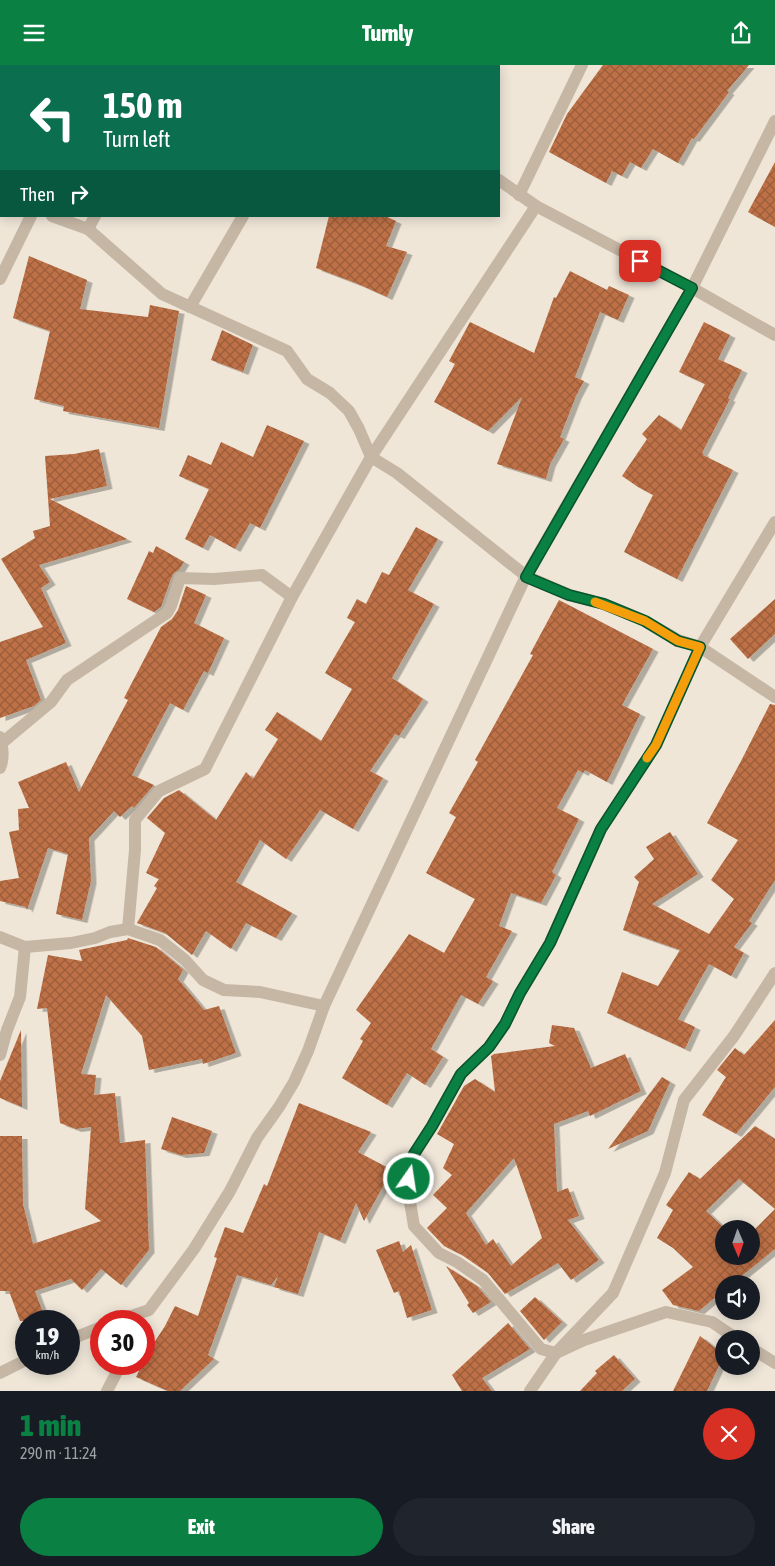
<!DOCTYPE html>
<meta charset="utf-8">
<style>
:root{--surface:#171b24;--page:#20242c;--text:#f1f3f6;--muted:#9ea1a6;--accent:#0b8043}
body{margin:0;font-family:"Asap Condensed",sans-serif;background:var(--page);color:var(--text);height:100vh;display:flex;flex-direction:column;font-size:19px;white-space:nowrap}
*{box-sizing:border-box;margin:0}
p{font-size:16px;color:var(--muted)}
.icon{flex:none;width:28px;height:28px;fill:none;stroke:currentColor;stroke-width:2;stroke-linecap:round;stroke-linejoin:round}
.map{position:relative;height:1326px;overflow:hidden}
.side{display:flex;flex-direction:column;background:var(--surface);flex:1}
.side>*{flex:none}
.hud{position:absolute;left:0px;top:0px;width:500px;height:152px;box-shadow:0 2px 12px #0003;background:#0b6e4f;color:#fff;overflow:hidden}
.needle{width:32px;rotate:178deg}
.controls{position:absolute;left:715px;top:1155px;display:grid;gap:10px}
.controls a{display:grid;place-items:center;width:45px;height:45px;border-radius:50%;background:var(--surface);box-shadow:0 2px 12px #0003;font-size:25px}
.speed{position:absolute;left:15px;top:1245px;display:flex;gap:10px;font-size:25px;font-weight:700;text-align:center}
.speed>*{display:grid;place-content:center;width:65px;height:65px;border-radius:50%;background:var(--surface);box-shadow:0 2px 12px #0003;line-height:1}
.speed small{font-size:12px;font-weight:400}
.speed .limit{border:8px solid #d22;background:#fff;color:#111}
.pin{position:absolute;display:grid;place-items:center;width:42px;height:42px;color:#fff;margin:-21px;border-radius:10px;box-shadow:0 2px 8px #0006}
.me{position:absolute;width:55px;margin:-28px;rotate:13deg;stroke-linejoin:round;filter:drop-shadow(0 0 4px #0008)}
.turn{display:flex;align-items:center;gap:18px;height:105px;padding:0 20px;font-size:22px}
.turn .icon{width:65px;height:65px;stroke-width:2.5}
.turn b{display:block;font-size:35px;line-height:42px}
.then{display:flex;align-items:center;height:48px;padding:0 20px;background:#0003;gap:10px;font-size:19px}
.round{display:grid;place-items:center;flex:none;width:52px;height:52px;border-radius:26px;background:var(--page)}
.summary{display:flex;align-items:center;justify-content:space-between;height:85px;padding:0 20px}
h1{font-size:30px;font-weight:800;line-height:38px;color:var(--accent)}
.cta{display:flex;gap:10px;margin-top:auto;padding:10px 20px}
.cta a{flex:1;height:58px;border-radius:30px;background:var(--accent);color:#fff;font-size:20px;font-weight:800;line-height:58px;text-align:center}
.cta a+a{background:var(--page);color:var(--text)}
header{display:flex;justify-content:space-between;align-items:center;height:65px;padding:0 20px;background:var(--accent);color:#fff;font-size:22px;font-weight:800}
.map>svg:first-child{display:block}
</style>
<header><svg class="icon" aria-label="menu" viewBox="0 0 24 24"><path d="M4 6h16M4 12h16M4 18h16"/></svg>Turnly<svg class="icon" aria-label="share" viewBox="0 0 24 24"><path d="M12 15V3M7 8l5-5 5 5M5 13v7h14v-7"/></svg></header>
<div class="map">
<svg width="775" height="1326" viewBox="0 0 775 1326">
<defs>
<pattern id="building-cross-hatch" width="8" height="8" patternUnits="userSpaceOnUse" patternTransform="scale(1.25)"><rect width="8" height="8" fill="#be7146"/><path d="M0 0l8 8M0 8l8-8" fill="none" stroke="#9b5d3a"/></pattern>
<filter id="shadow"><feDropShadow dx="5.5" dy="3" stdDeviation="0" flood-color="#0004"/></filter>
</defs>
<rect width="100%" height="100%" fill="#efe6d8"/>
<g fill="url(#building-cross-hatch)" fill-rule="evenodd" filter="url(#shadow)">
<path d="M603 0H749L727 26 729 27 694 74 692 73 678 98 653 84 641 103 630 97 622 111 612 106 606 118 549 87 567 49Z"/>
<path d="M775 97V162L748 147Z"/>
<path d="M329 151H385L396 156 386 181 407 187 387 232 358 219 316 203Z"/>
<path d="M29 191 87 215 80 244 148 252 150 240 179 246 159 363 63 346 64 341 34 334 50 266 13 253Z"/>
<path d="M570 206 607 225 609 221 629 230 618 255 600 247 575 312 584 316 576 331 560 372 564 374 550 399 546 414 497 399 522 332 488 366 434 337 455 299 449 296 470 257 534 288 554 232 556 233Z"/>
<path d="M704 257 730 270 718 294 742 305 728 333 730 334 702 388 704 389 703 390 733 405 677 514 624 487 653 430 638 422 622 411 647 374 642 369 659 350 681 365 705 319 679 307Z"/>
<path d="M222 265 253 280 243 307 211 295Z"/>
<path d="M267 360 304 376 260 463 250 458 235 484 210 470 203 483 185 474 209 424 179 411 188 390 211 400 221 377 253 392Z"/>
<path d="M99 384 107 421 50 434 127 474 39 500 50 517 41 523 66 578 26 595 41 635 34 641 0 653V577L43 562 1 494 35 473 33 466 50 461 45 391 74 389Z"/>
<path d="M416 462 438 474 408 525 434 539 392 613 423 634 399 671 395 669 370 706 383 713 353 764 320 745 286 794 260 775 236 817 292 848 276 873 246 858 231 884 206 866 192 890 165 868 137 858 157 823 154 821 159 814 146 808 165 768 147 753 164 733 179 725 216 755 246 707 253 714 278 674 265 665 277 647 321 676 352 624 325 608 355 557 347 553 357 534 366 539 382 507 389 510Z"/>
<path d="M156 481 184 497 179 505 175 507 172 511 161 542 154 547 127 534 149 486 153 488Z"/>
<path d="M186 521 206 530 194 558 224 573 208 608 204 606 183 645 170 638 132 710 154 720 134 743 132 741 120 752 114 746 89 773 91 816 82 855 56 849 68 789 48 783 27 845 26 842 0 836V816L19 813 9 767 19 765 18 744 29 743 18 717 66 697 79 727 128 635 124 633 161 562 172 554 178 545Z"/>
<path d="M775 534V569L748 594 730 574Z"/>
<path d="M559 535 653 584 622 640 640 649 607 717 585 705 583 708 578 705 557 743 579 754 552 807 556 810 541 838 511 828 499 861 512 866 486 912 493 916 478 939 461 930 431 984 443 992 425 1020 407 1008 387 1040 342 1013 363 976 360 974 371 958 356 945 409 869 444 888 475 834 426 808 456 752 449 748 478 697 475 695 533 590 530 589Z"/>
<path d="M770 639 775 640V815L749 856 752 858 734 882 744 888 731 911 709 899 678 954 695 962 685 984 607 948 622 907 658 921 680 885 623 865 639 817 634 812 654 794 646 782 670 767 698 809 652 839 709 869 734 834 711 815 738 775 707 758 740 698Z"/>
<path d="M128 873 156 882 179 901 183 905 178 914 204 945 219 941 236 988 203 999 202 994 149 1005 142 971 106 930 81 1009 96 1010 94 1030 115 1028 120 1078 145 1075 149 1185 121 1220 101 1204 82 1225 71 1214 35 1226 46 1256H20L9 1226H0V1071H22L23 1139 33 1179 101 1156 85 1144 91 1062 76 1064 60 1058 47 943 37 944 48 890 82 896 79 885 127 875Z"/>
<path d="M775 955V1022L736 1069 702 1050 726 1012 717 1005 735 983 744 990Z"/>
<path d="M552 960 574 963 591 1003 625 989 641 1026 590 1051 588 1046 554 1059 557 1127 568 1123 579 1151 568 1155 599 1195 571 1215 558 1198 505 1229 488 1208 462 1190 444 1181 427 1163 447 1143 433 1130 452 1110 443 1103 454 1079 437 1069 464 1021 475 1014 495 1027 491 991 494 989 555 981 549 978ZM514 1093 542 1173 511 1201 493 1174 486 1180 466 1148Z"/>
<path d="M21 965 22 1042 0 1033V1016Z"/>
<path d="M662 1012 670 1017 648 1066 608 1084Z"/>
<path d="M299 1038 371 1067 358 1087 392 1105 364 1156 356 1138 340 1176 319 1167 298 1229 274 1222 278 1211 271 1220 237 1210 208 1290 214 1294 180 1326H168L136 1312 150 1284 165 1261 175 1241 198 1251 217 1193 214 1192 225 1162 243 1168 264 1119 267 1121Z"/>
<path d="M172 1052 212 1066 204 1088 181 1090 161 1084Z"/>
<path d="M755 1061 775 1074V1144L739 1114 706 1146 725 1164 724 1191H751V1168L775 1144V1184L732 1219H724V1225L699 1246 673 1240 662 1225 693 1202 673 1183 657 1173 673 1145 666 1140 689 1107 700 1114Z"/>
<path d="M399 1176 403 1187 411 1180 432 1245 407 1253 399 1226 394 1228 376 1185Z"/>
<path d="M446 1201 477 1221 491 1237 473 1248 467 1240 469 1238Z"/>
<path d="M535 1232 562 1257 544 1275 520 1246Z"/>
<path d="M508 1258 530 1284 482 1313 492 1326H462L452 1310Z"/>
<path d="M700 1271 724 1290 707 1326H673Z"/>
<path d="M614 1290 635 1314 622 1326H580L597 1308 595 1306Z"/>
</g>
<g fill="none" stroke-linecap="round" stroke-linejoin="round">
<g stroke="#c6b7a5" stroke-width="12">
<path d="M178 1V0"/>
<path d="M330 1V0"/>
<path d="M499 115 536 141 692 223 775 270"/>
<path d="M0 125 1 126"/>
<path d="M519 130 582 0"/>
<path d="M52 151 88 164 162 229 287 286 307 314 330 328 349 346 359 364 371 392 397 408 526 511 569 530 604 539 645 556 678 575 700 582 775 632"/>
<path d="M88 164 95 151"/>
<path d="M0 214 31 151"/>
<path d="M190 242 243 151"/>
<path d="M0 672C3 681 4 694 0 703"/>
<path d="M2 678 51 637 67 615 167 548 171 541 180 513 214 514 262 510 292 532"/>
<path d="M128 864 135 785V755L159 726 205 704 292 532 371 392 536 141"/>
<path d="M0 872 25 882 71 878 95 873 110 867 128 864 160 875 185 895 203 915 224 925 260 927 324 941"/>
<path d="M0 990 7 965 20 932 25 882"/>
<path d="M117 1256 149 1245 194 1184 230 1126 257 1073 279 1042 294 1017 308 986 324 941 526 511 692 223 775 56"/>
<path d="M737 1274 712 1257 666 1247 584 1275 556 1288 541 1284 483 1215 457 1197 439 1188 414 1161 408 1125 410 1103 414 1089 432 1061 461 1009 489 982 505 959 520 928 550 878 601 764 656 680 700 582 775 457"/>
<path d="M69 1275 101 1262"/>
<path d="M751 1283 775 1298"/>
<path d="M0 1308 26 1295"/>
<path d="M107 1326 121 1299"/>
<path d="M530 1326 556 1288 613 1228 665 1108 684 1035 734 971 775 908"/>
</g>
</g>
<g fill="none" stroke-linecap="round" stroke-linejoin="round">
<g stroke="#07532c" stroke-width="12">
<path id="route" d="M409 1114 410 1103 414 1089 432 1061 461 1009 489 982 505 959 520 928 550 878 601 764 656 680 700 582 678 576 645 556 604 539 569 530 526 512 692 223 640 196"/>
</g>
<use href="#route" stroke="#0b8043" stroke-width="9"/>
<path stroke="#f59e0b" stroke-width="9" d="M595 537 645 556 678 576 700 582 656 680 647 693"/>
</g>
</svg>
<div class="controls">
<a><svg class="needle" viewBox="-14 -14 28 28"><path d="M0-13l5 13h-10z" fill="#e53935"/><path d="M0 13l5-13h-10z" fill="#9ea1a6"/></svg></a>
<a><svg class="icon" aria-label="sound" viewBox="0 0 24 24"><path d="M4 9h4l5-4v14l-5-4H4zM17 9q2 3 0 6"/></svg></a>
<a><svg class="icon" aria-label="search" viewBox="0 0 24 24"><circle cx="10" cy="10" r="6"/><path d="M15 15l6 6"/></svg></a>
</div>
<div class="speed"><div>19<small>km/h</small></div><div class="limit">30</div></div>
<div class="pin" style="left:640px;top:196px;background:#d93025"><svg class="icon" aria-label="arrive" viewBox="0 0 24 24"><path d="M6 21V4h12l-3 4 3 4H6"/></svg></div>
<svg class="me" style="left:409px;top:1114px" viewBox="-20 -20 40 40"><circle r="17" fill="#0b8043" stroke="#fff" stroke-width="3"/><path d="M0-11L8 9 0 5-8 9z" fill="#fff"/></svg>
<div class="hud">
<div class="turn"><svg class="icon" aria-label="left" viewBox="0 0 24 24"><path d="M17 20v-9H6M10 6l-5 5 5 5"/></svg><div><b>150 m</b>Turn left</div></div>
<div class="then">Then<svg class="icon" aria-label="right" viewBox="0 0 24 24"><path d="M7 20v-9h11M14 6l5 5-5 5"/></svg></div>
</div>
</div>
<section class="side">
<div class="summary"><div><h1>1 min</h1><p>290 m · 11:24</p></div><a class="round" style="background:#d93025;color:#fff"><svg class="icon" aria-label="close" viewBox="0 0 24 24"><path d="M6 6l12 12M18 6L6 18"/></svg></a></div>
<div class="cta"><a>Exit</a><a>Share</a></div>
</section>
